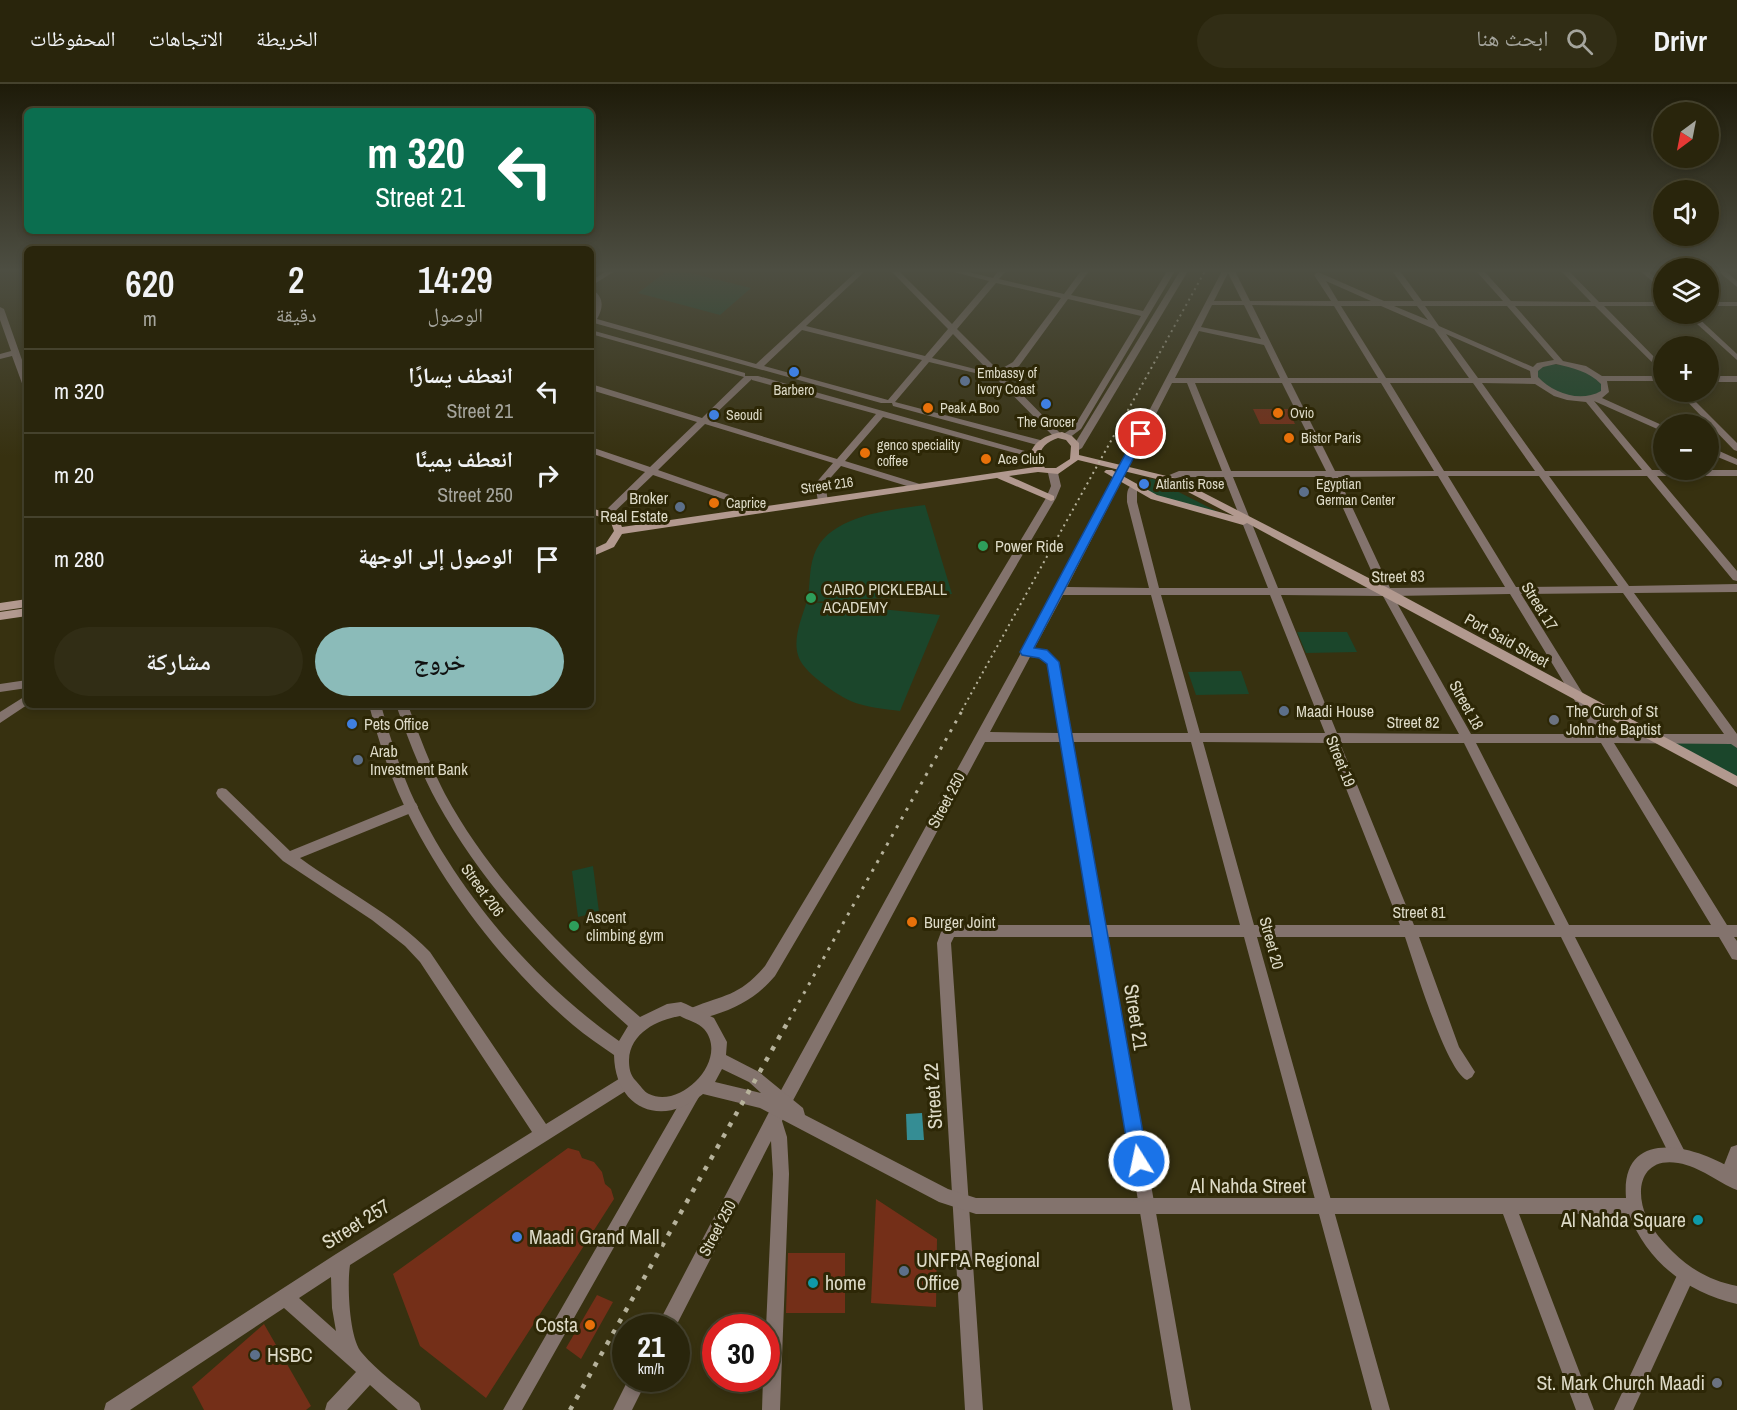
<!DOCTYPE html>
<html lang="ar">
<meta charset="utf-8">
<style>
:root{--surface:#29250c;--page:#312d15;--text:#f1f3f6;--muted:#a5a59d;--line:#45422d;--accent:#8bbbb9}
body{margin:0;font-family:"Archivo Narrow","Noto Naskh Arabic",sans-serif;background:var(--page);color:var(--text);direction:rtl;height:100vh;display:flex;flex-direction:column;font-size:22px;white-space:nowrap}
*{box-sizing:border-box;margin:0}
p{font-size:20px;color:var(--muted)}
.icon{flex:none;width:33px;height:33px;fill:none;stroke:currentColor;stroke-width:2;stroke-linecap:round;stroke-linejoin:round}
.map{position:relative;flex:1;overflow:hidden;direction:ltr}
.sheet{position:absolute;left:24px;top:162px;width:570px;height:462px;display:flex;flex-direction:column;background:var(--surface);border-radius:9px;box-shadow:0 3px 9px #0003,0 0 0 2px var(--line);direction:rtl}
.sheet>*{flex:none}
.guide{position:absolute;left:24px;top:24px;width:570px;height:126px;border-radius:9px;box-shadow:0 3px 9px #0003,0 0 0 2px var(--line);direction:rtl;background:#0b6e4f;color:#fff;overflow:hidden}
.needle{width:39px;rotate:212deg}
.buttons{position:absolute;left:1653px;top:18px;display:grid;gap:12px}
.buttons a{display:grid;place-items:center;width:66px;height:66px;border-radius:50%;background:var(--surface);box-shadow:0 3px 9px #0003,0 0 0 2px var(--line);font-size:30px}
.speed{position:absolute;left:612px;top:1230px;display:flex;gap:12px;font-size:30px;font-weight:700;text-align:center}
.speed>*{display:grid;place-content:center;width:78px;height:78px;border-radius:50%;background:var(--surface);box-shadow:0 3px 9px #0003,0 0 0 2px var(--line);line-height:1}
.speed small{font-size:15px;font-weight:400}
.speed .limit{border:9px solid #d22;background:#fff;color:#111}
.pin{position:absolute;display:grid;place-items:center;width:51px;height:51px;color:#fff;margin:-26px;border:3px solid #fff;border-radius:50%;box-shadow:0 2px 6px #0007}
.me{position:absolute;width:66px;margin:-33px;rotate:350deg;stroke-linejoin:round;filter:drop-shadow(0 0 4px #0008)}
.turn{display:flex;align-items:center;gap:21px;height:126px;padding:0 30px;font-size:27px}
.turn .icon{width:78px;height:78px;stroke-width:2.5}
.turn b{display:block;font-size:42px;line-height:51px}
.eta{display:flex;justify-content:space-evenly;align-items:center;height:102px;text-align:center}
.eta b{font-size:36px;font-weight:600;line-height:42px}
.button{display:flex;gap:12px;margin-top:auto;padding:12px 30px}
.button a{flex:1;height:69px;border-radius:36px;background:var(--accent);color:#111;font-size:24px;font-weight:600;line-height:69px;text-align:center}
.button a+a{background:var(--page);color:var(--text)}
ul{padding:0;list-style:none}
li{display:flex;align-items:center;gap:18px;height:84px;padding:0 30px;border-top:2px solid var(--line)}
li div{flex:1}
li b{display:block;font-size:22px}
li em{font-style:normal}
header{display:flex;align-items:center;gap:36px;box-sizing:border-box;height:84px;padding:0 30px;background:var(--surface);border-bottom:2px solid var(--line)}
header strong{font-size:28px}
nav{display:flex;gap:33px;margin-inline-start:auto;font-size:21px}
.search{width:420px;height:54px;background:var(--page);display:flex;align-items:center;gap:15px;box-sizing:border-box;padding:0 21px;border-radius:33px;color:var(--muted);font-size:22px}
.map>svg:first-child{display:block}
</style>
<header>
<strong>Drivr</strong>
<div class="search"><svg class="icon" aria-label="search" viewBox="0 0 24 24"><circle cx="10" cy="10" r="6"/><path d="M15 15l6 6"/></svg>ابحث هنا</div>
<nav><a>الخريطة</a><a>الاتجاهات</a><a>المحفوظات</a></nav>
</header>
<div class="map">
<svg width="1737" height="1326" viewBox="0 0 1737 1326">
<rect width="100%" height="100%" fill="#373110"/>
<g fill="#1b462b">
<path d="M667 187H682L751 204 720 231 638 209Z"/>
<path d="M1553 280C1572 282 1595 287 1604 304L1600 311C1577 316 1547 313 1536 289L1541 283Z"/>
<path d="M1153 395 1222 430C1200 424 1154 418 1141 401L1143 397Z"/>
<path d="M925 421 952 510 812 518 940 531 900 627C886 625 872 624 859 620 843 616 805 590 799 574 792 557 801 536 806 520 811 505 808 488 814 471 828 431 890 426 925 421Z"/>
<path d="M1297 548H1347L1357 568 1306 569Z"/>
<path d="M1241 587 1249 610 1196 611 1188 588Z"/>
<path d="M1668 658 1733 659 1737 664V695Z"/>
<path d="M593 782 599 828 578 833 572 787Z"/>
</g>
<path fill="#358d94" d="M922 1029 924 1056H907L906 1030Z"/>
<g fill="#742f18">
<path d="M1253 325H1288L1295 340H1260Z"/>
<path d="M568 1064 579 1067 582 1074 594 1078 602 1088 605 1100 611 1105 614 1115 486 1314 420 1262 393 1190Z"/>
<path d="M876 1115 937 1155 936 1223 871 1219Z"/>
<path d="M788 1169H845V1229H786Z"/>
<path d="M597 1211 613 1218 581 1275 566 1264Z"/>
<path d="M264 1240 311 1322 306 1326H204L192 1303Z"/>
</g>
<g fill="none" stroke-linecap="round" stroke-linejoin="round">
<g fill="#83736d" fill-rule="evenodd">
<path d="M591 187H596L591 190Z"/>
<path d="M606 187H615L591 202V197Z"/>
<path d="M857 187H865L806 242 925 272 948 245 891 187H899L952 240 989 197 950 187H964L993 194 998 187H1006L999 195 1064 210 1081 187H1089L1071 211 1143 227 1167 187H1175L1081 345 1069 354H1055L992 290 975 289 929 278 895 318 1044 357V361L1041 362 893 322 892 319H881L594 239 591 240V233L595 222 591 205C604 212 604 223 597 235L756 280ZM996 199 1061 214 1013 278 1001 285H997L957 245ZM1068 215 1141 232 1074 343 1062 351 1002 290 1019 282ZM802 246 922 276 888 316 764 282ZM953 250 987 285H975L932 274Z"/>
<path d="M1180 187H1188L1082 364 1077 367 1074 366 1072 364Z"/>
<path d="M1222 187H1235L1250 217H1331L1314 191 1318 188 1384 217H1414L1392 187H1400L1422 217H1503L1476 187H1484L1511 217 1591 218 1561 187H1569L1599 218H1664V222H1604L1664 283V290L1595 222H1515L1563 277 1586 282 1602 292H1664V297H1607L1609 308 1602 314 1664 342V348L1594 317 1652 386H1737V392H1657L1737 487V497L1733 496 1647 392H1549L1629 502 1737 500V508L1634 509 1737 650V664L1731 660 1614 659 1727 841H1737V853H1734L1737 857V876L1732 875 1719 853H1575L1686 1070 1684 1076 1678 1078 1672 1076 1561 853H1419L1459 963 1475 988 1472 993 1467 996C1446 987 1414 879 1405 853H1257L1390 1326H1372L1244 853H1107L1191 1326H1173L1094 853H954L951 859 983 1326H965L937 859 941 848 951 841H1091L1061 658H985L782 1037 787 1053 789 1090 780 1326H762L763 1294H766V1244L773 1090 771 1057 675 1244H656L768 1030 1055 507ZM1228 189 1242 217H1214ZM1326 197 1371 217H1338ZM1212 221H1244L1261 255 1201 243ZM1252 221 1334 222 1378 294H1288ZM1341 222H1381L1434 245 1469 294H1386ZM1394 222H1417L1428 236ZM1425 222H1507L1554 276 1537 279 1533 283 1439 242ZM1199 247 1264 261 1280 294H1175ZM1446 250 1530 287 1531 294H1478ZM1556 280C1573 284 1588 287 1601 300V307C1580 319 1553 309 1538 293V287L1543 283ZM1172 299H1187L1222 387H1179L1162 394 1167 397 1180 393H1224L1268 504H1159L1137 418V407L1140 403 1135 400C1126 402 1127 411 1127 418L1149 504 1067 503ZM1195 299H1282L1326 387H1231ZM1291 299H1381L1434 387H1335ZM1390 299H1473L1535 387H1444ZM1482 299 1535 300 1554 312 1567 316 1586 318 1642 386 1545 387ZM1438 392 1505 503 1390 504 1338 393ZM1448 392H1539L1618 502 1516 503ZM1233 393H1329L1379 504H1278ZM1623 509 1724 650H1608L1521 510ZM1510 510 1595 650H1471L1393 512ZM1063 511H1151L1188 649H1071L1059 578 1046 567 1034 565ZM1161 511H1270L1325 649H1200ZM1281 511 1383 512 1459 650 1337 649ZM1030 573 1039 574 1048 580 1059 649 990 648ZM1073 658H1191L1240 841H1105ZM1203 658 1328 659 1400 841H1254ZM1340 659H1464L1555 841H1414ZM1476 659H1601L1711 841H1569Z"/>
<path d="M1640 187H1648L1664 201V207Z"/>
<path d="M1718 187H1726L1737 197V203Z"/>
<rect x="1708" y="218" width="29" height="4"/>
<path d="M0 223 4 225 27 290V305L23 302 12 272 0 275V270L11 267 0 236Z"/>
<path d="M1686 230H1694L1737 270V276Z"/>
<path d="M591 246 745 289V292H758L1039 371 1034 374 883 333 845 377 923 401V405H917L841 382 825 400 828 417 823 420 818 417 815 400 833 379 705 340 658 386 767 424V428H761L653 391 610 432H604V428L645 388 591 369V363L650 383 697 338 591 306V300L702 334 744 293 591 250ZM752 295V296L876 330 837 375 709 336Z"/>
<rect x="1708" y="292" width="29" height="6"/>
<path d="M1678 308H1686L1737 359V367L1734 366Z"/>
<path d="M1708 362 1737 375V381L1708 369Z"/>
<path d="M1053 386 1058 389 1061 402 1056 414 775 892C758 912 739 923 714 931 706 933 699 937 691 934L689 929 691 924C725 910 738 913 765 882L1046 414 1051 402 1048 389Z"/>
<path d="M27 596V604L0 608V600Z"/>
<path d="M27 611V621L0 639V628Z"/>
<path d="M222 704 226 705 290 767 408 719 412 718 416 719 418 723 416 727 300 774C344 806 392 829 430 868L546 1040 622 993 627 990 632 993 635 998 632 1003 350 1181C347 1200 349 1255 362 1269 378 1288 400 1303 419 1319L421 1326H398L370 1301 347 1326H325L327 1319 356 1288 284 1224 130 1326H104L106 1319 336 1170 532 1048 420 878 405 862 372 836 283 777 218 713 216 709 218 705ZM331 1193 332 1224 336 1247 299 1214Z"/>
<path d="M691 1005 696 1008 699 1013 696 1018 522 1326H503L686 1008Z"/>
<path d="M1737 1061V1089L1734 1097 1728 1099 1722 1097 1720 1091 1731 1063Z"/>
<path d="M1508 1114 1514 1116 1516 1122 1594 1326H1576L1500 1122 1502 1116Z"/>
<path d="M1686 1182 1692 1185 1695 1191 1633 1326H1614L1680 1185Z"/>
<path d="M629 1294H648L632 1326H613Z"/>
</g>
<path fill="#83736d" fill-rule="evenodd" d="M369 621H381C389 650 398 679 410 707 453 803 533 897 619 957L628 942C554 876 485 805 437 718 420 687 408 654 396 621H408C419 651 430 681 445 710 492 797 565 868 640 933L667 920 681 918 686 920 714 934 727 958 726 971 759 988 803 1024 805 1031 948 1105 976 1114H1626C1620 1040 1699 1062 1737 1088V1106C1717 1098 1701 1083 1678 1079 1641 1073 1634 1106 1647 1134 1653 1147 1663 1158 1673 1168 1691 1186 1712 1197 1737 1202V1220C1688 1209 1647 1178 1629 1130H976L939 1118 760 1024 703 1010C663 1044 615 1026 614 971 600 961 586 952 573 941 503 882 435 792 398 708 386 680 377 651 369 621ZM680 932C687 936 699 939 704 945 730 975 681 1026 649 1010 644 1008 640 1001 636 997 630 991 629 984 629 976 630 949 657 936 680 932ZM722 985 749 998 761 1009 715 998Z"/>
<g fill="#b2998f" fill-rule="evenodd">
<path d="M1062 348 1072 352 1079 359V371L1175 394 1390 505 1737 692V703L1247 439 1243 441 1151 415 1104 388 1106 386H1112L1157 411 1234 432 1169 398 1078 376 1058 390 1038 388 1009 392 1054 412V416L1051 417 997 394 622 450 614 463 591 473V466L606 459 614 447 610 436 591 430V424L617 432 622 443 1035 383 1029 375C1032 357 1046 351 1062 348ZM1058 354 1066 356 1071 362 1070 375 1056 384H1045L1039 375C1040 363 1047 358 1058 354Z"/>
<path d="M27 515V523L0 527V519Z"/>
<path d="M27 524V532L0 536V528Z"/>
</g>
<path stroke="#b6b29b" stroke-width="2" stroke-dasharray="2 4" stroke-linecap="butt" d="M962 626 1205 187"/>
<path stroke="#b6b29b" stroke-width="3" stroke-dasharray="3 7" stroke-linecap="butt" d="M789 936 963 625"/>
<path stroke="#b6b29b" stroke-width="4.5" stroke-dasharray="4.5 8" stroke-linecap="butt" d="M570 1326 790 934"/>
</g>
<linearGradient id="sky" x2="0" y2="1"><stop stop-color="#1e1b09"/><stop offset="0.5" stop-color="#4d4e42"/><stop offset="1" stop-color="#4d4e42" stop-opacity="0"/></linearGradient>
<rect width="1737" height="373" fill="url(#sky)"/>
<path fill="#1a73e8" stroke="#114b97" stroke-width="1.5" d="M1141 346 1146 350 1034 564 1047 566 1059 578 1148 1077 1145 1083 1139 1086 1132 1083 1130 1077 1047 580 1039 574 1022 571 1020 568 1136 350Z"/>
<g fill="#3f7fe0" stroke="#2d2706" stroke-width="2">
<circle cx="794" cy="288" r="6"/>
<circle cx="1046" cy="320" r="6"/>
<circle cx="714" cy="331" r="6"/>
<circle cx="1144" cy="400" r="6"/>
<circle cx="352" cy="640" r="6"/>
<circle cx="517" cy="1153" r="6"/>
</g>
<g fill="#5c6f8a" stroke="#2d2706" stroke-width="2">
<circle cx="965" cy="297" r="6"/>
<circle cx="1304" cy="408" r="6"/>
<circle cx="680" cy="423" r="6"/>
<circle cx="1284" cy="627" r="6"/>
<circle cx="358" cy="676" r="6"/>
<circle cx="904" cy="1187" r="6"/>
<circle cx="255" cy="1271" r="6"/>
</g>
<g fill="#e8710a" stroke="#2d2706" stroke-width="2">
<circle cx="928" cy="324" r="6"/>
<circle cx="1278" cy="329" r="6"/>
<circle cx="1289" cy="354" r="6"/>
<circle cx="865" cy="369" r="6"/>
<circle cx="986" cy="375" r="6"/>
<circle cx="714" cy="419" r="6"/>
<circle cx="912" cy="838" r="6"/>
<circle cx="590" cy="1241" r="6"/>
</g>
<g fill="#2e9e5b" stroke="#2d2706" stroke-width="2">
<circle cx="983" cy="462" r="6"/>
<circle cx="811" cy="514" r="6"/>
<circle cx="574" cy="842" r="6"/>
</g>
<g fill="#6b7280" stroke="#2d2706" stroke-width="2">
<circle cx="1554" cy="636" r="6"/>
<circle cx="1717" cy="1299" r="6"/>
</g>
<g fill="#0f9aa8" stroke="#2d2706" stroke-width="2">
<circle cx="1698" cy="1136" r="6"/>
<circle cx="813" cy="1199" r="6"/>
</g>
<g text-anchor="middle" stroke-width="6" stroke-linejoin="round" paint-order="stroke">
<g font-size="14" fill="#dddac7" stroke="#2d2706" text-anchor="start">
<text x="977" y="294">Embassy of<tspan x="977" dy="16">Ivory Coast</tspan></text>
<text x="794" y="311" text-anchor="middle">Barbero</text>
<text x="940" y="329">Peak A Boo</text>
<text x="1290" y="334">Ovio</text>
<text x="726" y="336">Seoudi</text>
<text x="1046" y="343" text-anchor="middle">The Grocer</text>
<text x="1301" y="359">Bistor Paris</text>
<text x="877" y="366">genco speciality<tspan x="877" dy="16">coffee</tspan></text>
<text x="998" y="380">Ace Club</text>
<text x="1156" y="405">Atlantis Rose</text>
<text x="1316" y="405">Egyptian<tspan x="1316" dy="16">German Center</tspan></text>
<text x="726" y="424">Caprice</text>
</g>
<g font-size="14" fill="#dddac7" stroke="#2d2706">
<text transform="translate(827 401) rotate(-8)" y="5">Street 216</text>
</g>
<g font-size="16" fill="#dddac7" stroke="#2d2706" text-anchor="start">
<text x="668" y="420" text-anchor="end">Broker<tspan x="668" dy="18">Real Estate</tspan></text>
<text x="995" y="468">Power Ride</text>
<text x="823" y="511">CAIRO PICKLEBALL<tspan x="823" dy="18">ACADEMY</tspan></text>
<text x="1296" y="633">Maadi House</text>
<text x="1566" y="633">The Curch of St<tspan x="1566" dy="18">John the Baptist</tspan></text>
<text x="364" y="646">Pets Office</text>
<text x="370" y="673">Arab<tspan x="370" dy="18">Investment Bank</tspan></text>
<text x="586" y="839">Ascent<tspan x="586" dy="18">climbing gym</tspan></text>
<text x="924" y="844">Burger Joint</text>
</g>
<g font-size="16" fill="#dddac7" stroke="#2d2706">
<text transform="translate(1398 492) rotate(-1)" y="6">Street 83</text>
<text transform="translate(1540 522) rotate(58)" y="6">Street 17</text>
<text transform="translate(1507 556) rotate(29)" y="6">Port Said Street</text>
<text transform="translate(1467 621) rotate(61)" y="6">Street 18</text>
<text x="1413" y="644">Street 82</text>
<text transform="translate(1341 677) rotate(68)" y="6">Street 19</text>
<text transform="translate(946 716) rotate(-62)" y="6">Street 250</text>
<text transform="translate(483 806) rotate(54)" y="6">Street 206</text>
<text x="1419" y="834">Street 81</text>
<text transform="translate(1272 859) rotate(75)" y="6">Street 20</text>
<text transform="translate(717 1144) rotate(-62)" y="6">Street 250</text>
</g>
<g font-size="20" fill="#dddac7" stroke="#2d2706">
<text transform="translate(1136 933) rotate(81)" y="7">Street 21</text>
<text transform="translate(933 1012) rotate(-94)" y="7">Street 22</text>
<text x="1248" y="1109">Al Nahda Street</text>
<text transform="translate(356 1140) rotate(-32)" y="7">Street 257</text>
</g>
<g font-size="20" fill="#dddac7" stroke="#2d2706" text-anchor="start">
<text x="1686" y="1143" text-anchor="end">Al Nahda Square</text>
<text x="529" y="1160">Maadi Grand Mall</text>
<text x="916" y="1183">UNFPA Regional<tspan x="916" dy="23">Office</tspan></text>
<text x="825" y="1206">home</text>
<text x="578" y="1248" text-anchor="end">Costa</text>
<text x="267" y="1278">HSBC</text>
<text x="1705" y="1306" text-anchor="end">St. Mark Church Maadi</text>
</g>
</g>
</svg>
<div class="buttons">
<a><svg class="needle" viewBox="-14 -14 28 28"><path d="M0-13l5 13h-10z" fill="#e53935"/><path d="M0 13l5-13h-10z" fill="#a5a59d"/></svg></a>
<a><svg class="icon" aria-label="sound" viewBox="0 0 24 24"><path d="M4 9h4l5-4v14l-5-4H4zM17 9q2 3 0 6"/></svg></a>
<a><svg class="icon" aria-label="layers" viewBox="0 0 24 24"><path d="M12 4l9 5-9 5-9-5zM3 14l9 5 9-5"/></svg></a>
<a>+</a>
<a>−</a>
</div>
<div class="speed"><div>21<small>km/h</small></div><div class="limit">30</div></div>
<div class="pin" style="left:1141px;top:350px;background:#d93025"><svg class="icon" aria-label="arrive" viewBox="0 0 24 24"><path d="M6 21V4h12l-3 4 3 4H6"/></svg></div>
<svg class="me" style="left:1139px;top:1077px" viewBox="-20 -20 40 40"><circle r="17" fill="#1a73e8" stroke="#fff" stroke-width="3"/><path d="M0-11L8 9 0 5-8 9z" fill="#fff"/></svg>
<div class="guide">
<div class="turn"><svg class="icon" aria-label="left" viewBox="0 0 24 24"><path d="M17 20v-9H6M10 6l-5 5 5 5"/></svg><div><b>320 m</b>Street 21</div></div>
</div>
<section class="sheet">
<div class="eta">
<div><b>14:29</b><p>الوصول</p></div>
<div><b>2</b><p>دقيقة</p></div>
<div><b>620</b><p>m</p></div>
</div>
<ul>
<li><svg class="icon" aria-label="left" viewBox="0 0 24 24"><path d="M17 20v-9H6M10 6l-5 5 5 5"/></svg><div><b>انعطف يسارًا</b><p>Street 21</p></div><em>320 m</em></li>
<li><svg class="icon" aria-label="right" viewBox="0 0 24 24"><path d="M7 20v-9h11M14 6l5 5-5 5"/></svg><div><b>انعطف يمينًا</b><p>Street 250</p></div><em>20 m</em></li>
<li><svg class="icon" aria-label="arrive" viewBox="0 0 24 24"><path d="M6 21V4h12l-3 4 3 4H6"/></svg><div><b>الوصول إلى الوجهة</b></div><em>280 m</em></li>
</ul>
<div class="button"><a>خروج</a><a>مشاركة</a></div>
</section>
</div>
